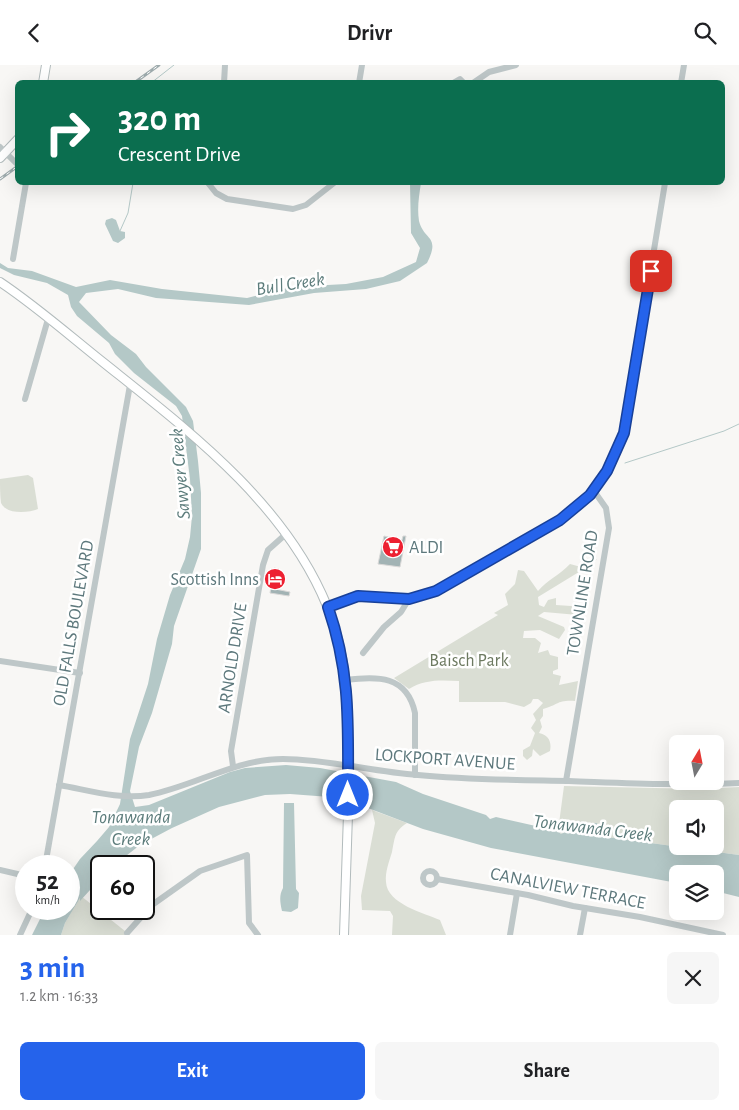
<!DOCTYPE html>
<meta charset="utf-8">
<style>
:root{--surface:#fff;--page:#f6f6f6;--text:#202124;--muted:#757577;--accent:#2563eb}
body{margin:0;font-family:"Alegreya Sans",sans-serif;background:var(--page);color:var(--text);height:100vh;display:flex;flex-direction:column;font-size:19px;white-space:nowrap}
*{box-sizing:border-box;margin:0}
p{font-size:16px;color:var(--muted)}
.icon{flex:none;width:28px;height:28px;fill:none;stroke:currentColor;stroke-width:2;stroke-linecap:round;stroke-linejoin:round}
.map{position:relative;height:870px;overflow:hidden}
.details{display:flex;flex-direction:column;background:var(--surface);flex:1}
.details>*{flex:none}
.guide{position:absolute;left:15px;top:15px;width:710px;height:105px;border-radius:8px;box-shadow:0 5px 20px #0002;background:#0b6e4f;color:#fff;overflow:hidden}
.needle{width:32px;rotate:10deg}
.tools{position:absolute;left:669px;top:670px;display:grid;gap:10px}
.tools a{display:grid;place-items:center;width:55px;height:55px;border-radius:8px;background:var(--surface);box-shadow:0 5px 20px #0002;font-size:25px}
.speed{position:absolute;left:15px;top:790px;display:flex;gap:10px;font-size:25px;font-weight:700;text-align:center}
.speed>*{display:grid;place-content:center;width:65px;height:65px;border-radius:50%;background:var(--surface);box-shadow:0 5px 20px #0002;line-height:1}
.speed small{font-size:12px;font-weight:400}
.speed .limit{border:2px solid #111;border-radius:8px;background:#fff;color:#111}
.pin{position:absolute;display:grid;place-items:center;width:42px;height:42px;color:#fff;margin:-21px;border-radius:10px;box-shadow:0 2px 8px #0006}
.me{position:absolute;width:55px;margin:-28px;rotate:0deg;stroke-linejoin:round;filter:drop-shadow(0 0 4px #0008)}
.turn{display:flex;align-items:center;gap:18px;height:105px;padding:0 20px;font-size:22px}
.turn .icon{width:65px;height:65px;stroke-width:2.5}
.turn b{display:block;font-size:35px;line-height:42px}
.round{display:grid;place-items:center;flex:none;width:52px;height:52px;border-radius:8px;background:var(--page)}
.headline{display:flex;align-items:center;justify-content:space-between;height:85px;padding:0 20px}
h1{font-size:30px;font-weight:600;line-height:38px;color:var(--accent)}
.primary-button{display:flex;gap:10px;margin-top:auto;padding:10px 20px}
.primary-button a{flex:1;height:58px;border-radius:8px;background:var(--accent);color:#fff;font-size:20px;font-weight:600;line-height:58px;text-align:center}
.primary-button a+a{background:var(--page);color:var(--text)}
header{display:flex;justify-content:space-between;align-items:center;height:65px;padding:0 20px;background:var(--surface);font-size:22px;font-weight:600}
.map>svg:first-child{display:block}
</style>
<header><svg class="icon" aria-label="back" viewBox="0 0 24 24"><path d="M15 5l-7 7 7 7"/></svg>Drivr<svg class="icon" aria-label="search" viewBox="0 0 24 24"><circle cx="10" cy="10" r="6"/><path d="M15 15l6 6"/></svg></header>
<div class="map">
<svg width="739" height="870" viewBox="0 0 739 870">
<rect width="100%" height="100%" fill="#f8f7f5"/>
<g fill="#daded4" fill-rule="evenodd">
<path d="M28 410 33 413 38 444C28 448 7 450 1 438 0 431 0 421 0 414Z"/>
<path d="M587 493 591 495 597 494 592 499 538 532 539 540 544 542 548 535 556 533V540L586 542 588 545 578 550 544 547 538 551 564 562 565 565 559 574 540 565 524 566 523 573H535L541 578 538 588 548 585 550 590 558 592V604L553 606V609L561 611 559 620 578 616 575 636C556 635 559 640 543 644V651L540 655 542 662 539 668C548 670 552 676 550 686L540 691 533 684 532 691 527 695 523 691V685L530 681 535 668 531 663 536 655 533 649 543 638 538 634H533L531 638 524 642 505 637H459V616C442 615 424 614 409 624L394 613 498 550 494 548 508 540 505 529 515 519 518 505 524 506 538 526C547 515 560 510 570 499L581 502 582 496Z"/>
<path d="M564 721 701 724 739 722V790L599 771 597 768V758L580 764 577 767H565L561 769 558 766ZM678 744H715V781H678Z"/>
<path d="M372 745 407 758C394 766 395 773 392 787 389 797 385 807 386 817 387 839 424 848 440 855L446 870H392L393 851 390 846 362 845 361 831 375 758Z"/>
<path d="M81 831 130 870H61L65 858Z"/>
</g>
<g fill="#b4c8c7">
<path d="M410 118H421C419 131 417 143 419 156 424 176 441 170 427 198L400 216 366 224 314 228 249 240 156 233 118 224 86 228 79 237 111 270 136 289 146 302 186 342 193 356 198 396 201 428V484L174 561 172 579 152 648 139 682 130 726 135 742 149 740 230 707 245 703 286 700 320 703 396 717 423 729 486 750 490 754 496 752 558 766 561 769 565 767H577L580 758H597V768L599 771 739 790V832L715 826V809H678L677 818 491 783 423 764 360 740 330 732 290 729 265 730 219 742 172 763 140 780 113 801H101V813L80 836V833L65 858 61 870H32L45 844H69V810L80 794 97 776 109 762 120 739 130 674 148 619 157 574 170 530 185 494 190 472 192 451 190 414 182 351 176 341 134 308 115 289 109 278 77 251 71 242 68 230 47 218 14 210 0 203V198L8 203 32 206 76 222 110 215 162 224 247 233 291 222 346 219 383 212 416 197 420 183 411 168Z"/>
<path d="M112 153 116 155 120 166 125 167V173L118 178 113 176 105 159 106 155Z"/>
<path d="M284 738H294L296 824 299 828 298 843 291 847 282 846C280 837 279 830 283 823Z"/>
</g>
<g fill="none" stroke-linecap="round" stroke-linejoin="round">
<g stroke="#b4c8c7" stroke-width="1">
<path d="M151 18 174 0"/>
<path d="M120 166 128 148 133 118"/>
<path d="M625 398 724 366 739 359"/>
</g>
</g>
<g fill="#a2b3b4" stroke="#dad9d8">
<path d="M384 471 402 475 403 471H406L400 502 378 499Z"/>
<path d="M274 503 279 504 275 524 290 527 289 531 270 528Z"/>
</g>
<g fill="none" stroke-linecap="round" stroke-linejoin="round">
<g stroke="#b2bbbc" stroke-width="10">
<g id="major">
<path d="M43 18 46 0"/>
<path d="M0 93 18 74"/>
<path d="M0 217C36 241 70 271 104 298 189 366 285 438 327 541 347 589 349 639 348 690"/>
<path d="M344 870 348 749"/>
</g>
</g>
<g stroke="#bec7c8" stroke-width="6">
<path d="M224 18 225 0"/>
<path d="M359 18 362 0"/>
<path d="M453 18 460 14 464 18"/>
<path d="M473 18 489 7 516 0"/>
<path d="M681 18 684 0"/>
<path d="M0 82 18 100"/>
<path d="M208 118 216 128 227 134 293 144 306 140 334 118"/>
<path d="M13 194 26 118"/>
<path d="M25 334 48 254"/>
<path d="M328 542 358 531 409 534 429 529 542 466 568 450 594 426 612 398 624 367 665 118"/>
<path d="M363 588 384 562 401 547 409 534"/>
<path d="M0 596 80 608"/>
<path d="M346 615C377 611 407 610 415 648V710"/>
<path d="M233 701 231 686 263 500 268 485 286 469"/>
<path d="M566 716 609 463 606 443 594 426"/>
<path d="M59 720C88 725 119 735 149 730 195 721 235 694 283 694 328 694 373 707 418 710 468 715 519 715 569 716 626 718 682 721 739 718"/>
<path d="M45 801 130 320"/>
<path d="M0 805 26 811"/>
<circle cx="430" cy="813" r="7"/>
<path d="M437 814 528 830 573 841 640 852 723 870"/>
<path d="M127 868 152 840 200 806 247 790 249 858 258 870"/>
<path d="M20 870 32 844"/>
<path d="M510 870 517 828"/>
<path d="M580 870 585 843"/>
</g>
<use href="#major" stroke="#fff" stroke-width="8"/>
<g stroke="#9eabad" stroke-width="3">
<g id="rail">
<path d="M134 18 159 0"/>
<path d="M0 114 18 101"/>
</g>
</g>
<use href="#rail" stroke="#fff" stroke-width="1" stroke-dasharray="4" stroke-linecap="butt"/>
<g stroke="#b2bbbc" stroke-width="10" stroke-linecap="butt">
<path id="major-bridge" d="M348 749V690"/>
</g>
<use href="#major-bridge" stroke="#fff" stroke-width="8"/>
</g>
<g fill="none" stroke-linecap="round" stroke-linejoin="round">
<g stroke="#184099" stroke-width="12">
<path id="route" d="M348 730C348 660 351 609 328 542L358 531 409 534 436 526 560 455 590 430 607 406 624 368 651 206"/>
</g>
<use href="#route" stroke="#2563eb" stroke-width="9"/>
</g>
<defs>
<g id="supermarket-disc" transform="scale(1.125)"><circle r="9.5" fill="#ed2031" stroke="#fff"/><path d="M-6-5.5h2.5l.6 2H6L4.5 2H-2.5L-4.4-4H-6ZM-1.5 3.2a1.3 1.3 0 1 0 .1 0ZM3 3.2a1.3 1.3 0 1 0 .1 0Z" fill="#fff"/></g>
<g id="hotel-disc" transform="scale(1.125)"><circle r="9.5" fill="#ed2031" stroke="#fff"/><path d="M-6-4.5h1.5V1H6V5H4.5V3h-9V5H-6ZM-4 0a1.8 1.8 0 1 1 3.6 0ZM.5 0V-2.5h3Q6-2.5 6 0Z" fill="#fff"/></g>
</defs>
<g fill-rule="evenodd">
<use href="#supermarket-disc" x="393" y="482"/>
<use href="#hotel-disc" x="275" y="514"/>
</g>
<g text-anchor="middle" stroke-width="5" stroke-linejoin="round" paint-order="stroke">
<g font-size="18" fill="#5d787c" stroke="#fff" text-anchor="start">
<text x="409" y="488">ALDI</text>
<text x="259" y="520" text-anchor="end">Scottish Inns</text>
</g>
<g font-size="18" fill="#5d787c" stroke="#fff">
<text transform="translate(582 528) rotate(-81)" y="6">TOWNLINE ROAD</text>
<text transform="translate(73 558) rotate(-80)" y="6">OLD FALLS BOULEVARD</text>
<text transform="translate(232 593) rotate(-81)" y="6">ARNOLD DRIVE</text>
<text transform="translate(445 694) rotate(4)" y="6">LOCKPORT AVENUE</text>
<text transform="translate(568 823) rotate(11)" y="6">CANALVIEW TERRACE</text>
</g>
<g font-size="18" fill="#6d7a61" stroke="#fff">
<text x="469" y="601">Baisch Park</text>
</g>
<g font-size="19" font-style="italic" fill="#5c7c7b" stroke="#fff">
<text transform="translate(290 218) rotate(-9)" y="7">Bull Creek</text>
<text transform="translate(179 409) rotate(-95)" y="7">Sawyer Creek</text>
<text x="131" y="758">Tonawanda<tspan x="131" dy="22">Creek</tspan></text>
<text transform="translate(593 762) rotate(7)" y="7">Tonawanda Creek</text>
</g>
</g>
</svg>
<div class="tools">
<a><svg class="needle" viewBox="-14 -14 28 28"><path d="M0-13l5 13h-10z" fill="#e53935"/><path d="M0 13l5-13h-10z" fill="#757577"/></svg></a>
<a><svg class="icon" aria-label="sound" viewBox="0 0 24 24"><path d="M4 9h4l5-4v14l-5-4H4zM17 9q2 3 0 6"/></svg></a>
<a><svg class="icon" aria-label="layers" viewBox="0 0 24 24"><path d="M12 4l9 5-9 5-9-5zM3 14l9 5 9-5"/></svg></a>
</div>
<div class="speed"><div>52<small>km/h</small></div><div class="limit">60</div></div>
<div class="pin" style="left:651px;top:206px;background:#d93025"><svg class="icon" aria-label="arrive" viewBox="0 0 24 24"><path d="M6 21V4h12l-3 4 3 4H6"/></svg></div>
<svg class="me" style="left:348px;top:730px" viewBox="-20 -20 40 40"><circle r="17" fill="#2563eb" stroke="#fff" stroke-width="3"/><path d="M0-11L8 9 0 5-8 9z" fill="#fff"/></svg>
<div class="guide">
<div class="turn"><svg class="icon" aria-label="right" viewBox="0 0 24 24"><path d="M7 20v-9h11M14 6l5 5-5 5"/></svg><div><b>320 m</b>Crescent Drive</div></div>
</div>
</div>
<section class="details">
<div class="headline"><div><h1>3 min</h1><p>1.2 km · 16:33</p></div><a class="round"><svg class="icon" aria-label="close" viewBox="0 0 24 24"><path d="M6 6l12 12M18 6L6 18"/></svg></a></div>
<div class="primary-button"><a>Exit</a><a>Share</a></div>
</section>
